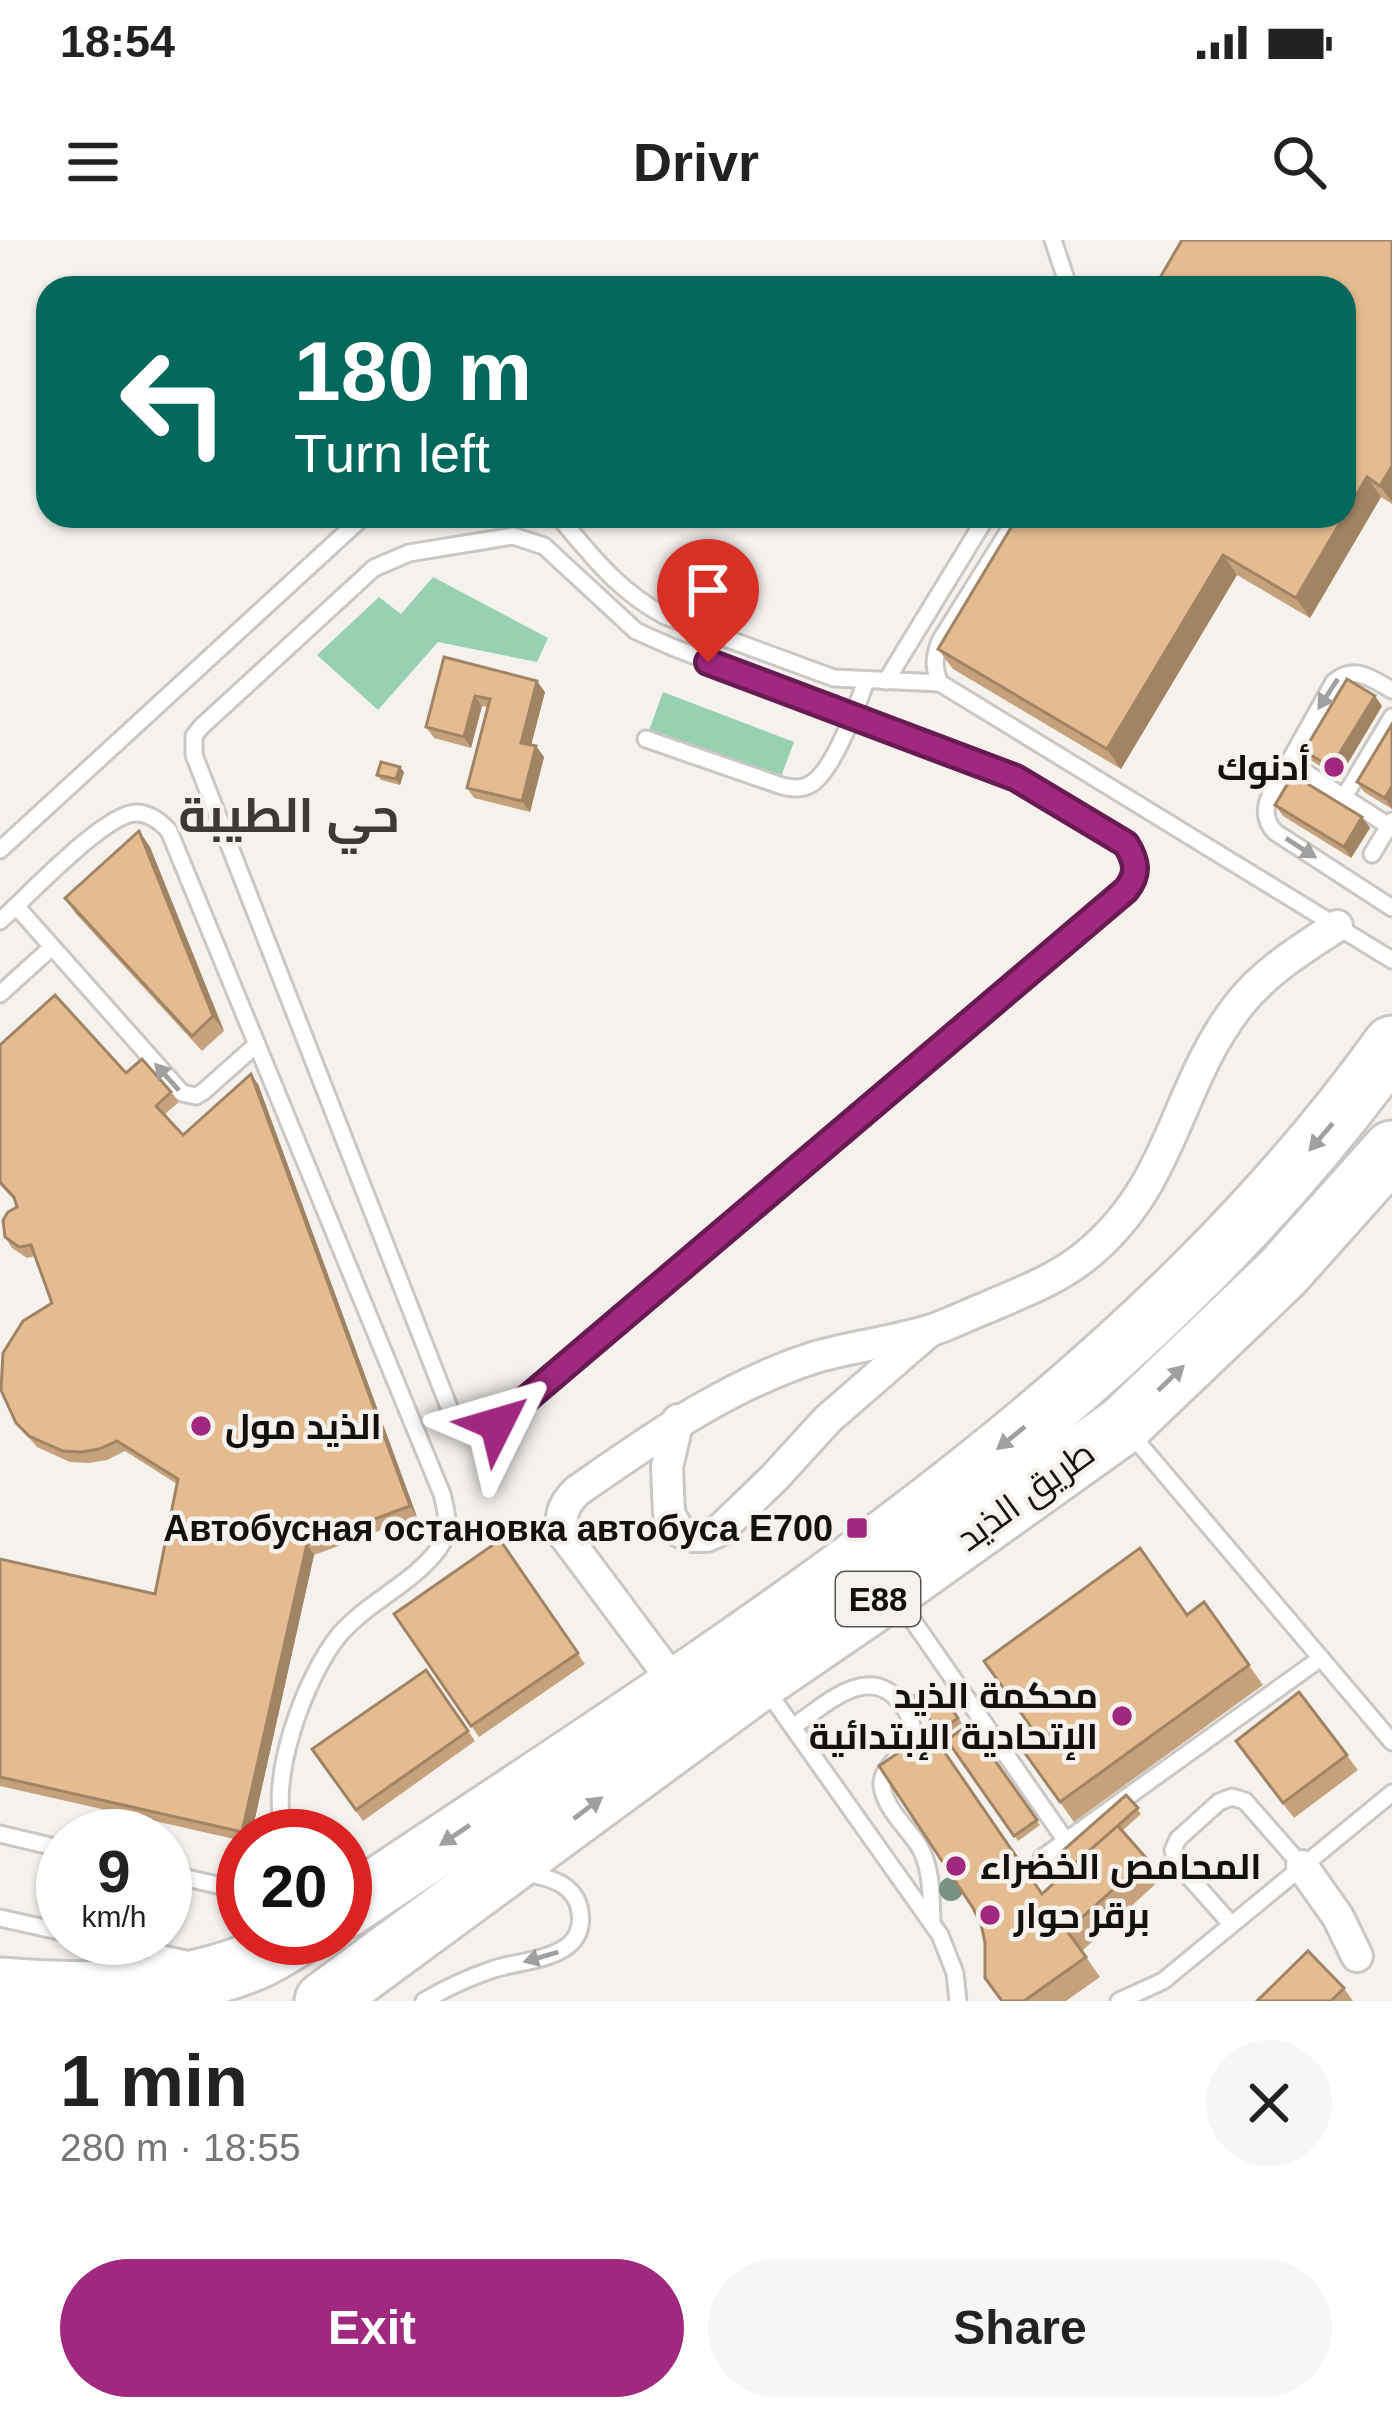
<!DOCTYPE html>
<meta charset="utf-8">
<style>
:root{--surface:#fff;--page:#f6f6f6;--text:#222;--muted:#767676;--accent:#a0287f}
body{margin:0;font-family:Arial,Cairo,sans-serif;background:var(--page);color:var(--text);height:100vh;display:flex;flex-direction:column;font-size:45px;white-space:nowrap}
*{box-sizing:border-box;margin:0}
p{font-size:39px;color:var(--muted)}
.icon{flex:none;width:66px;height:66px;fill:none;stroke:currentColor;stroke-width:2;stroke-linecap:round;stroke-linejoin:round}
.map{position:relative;height:1761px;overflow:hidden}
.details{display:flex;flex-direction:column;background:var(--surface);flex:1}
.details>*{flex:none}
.guide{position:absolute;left:36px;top:36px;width:1320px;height:252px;border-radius:36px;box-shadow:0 3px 9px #0004;background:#00695c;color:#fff;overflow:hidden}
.speed{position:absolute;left:36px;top:1569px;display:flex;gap:24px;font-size:60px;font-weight:700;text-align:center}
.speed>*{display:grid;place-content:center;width:156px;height:156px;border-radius:50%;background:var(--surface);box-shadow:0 3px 9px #0004;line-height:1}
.speed small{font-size:30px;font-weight:400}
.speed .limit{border:18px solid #d22;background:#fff;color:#111}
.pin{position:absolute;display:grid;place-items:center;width:102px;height:102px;color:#fff;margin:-123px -51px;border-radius:50% 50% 50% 0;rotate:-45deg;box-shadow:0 0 12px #0007}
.pin .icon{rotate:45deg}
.me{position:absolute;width:132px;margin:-66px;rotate:50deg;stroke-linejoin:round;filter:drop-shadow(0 0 9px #0008)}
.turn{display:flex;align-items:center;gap:42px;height:252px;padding:0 60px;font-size:54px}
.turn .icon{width:156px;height:156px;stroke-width:2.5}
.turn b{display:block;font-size:84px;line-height:102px}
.round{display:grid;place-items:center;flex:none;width:126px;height:126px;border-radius:63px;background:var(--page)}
.head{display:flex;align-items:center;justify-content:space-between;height:204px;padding:0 60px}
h1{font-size:72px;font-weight:700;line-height:90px}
.action{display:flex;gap:24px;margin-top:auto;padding:24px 60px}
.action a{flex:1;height:138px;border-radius:72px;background:var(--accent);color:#fff;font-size:48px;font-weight:700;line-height:138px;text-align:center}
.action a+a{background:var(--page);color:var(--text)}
.status{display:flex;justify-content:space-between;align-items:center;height:84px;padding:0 60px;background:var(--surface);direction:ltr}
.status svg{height:33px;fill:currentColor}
header{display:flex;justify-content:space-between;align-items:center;height:156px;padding:0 60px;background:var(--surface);font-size:54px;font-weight:700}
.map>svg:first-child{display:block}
</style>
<div class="status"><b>18:54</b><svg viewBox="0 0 49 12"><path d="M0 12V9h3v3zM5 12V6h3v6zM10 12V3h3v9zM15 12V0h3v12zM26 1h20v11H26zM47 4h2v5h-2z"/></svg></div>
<header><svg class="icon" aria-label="menu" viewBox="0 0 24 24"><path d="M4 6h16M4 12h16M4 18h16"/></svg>Drivr<svg class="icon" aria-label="search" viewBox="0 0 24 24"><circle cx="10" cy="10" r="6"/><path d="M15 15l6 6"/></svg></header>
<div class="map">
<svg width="1392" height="1761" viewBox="0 0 1392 1761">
<rect width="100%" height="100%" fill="#f5f2ee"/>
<g fill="#98d1b0">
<path d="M433 337 548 398 537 422 438 402 378 470 317 415 379 357 401 374Z"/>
<path d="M663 452 794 502 779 542 648 493Z"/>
</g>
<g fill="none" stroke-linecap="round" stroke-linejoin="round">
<g stroke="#cbc7c4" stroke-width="21">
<g id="service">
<path d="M1053 0 1069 48"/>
<path d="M558 276C593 317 617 350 665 376L834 438 940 443"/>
<path d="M1018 276 940 401C934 417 933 427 940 443L1392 720"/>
<path d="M513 296 544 306 636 391 672 407 1016 538C1039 550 1124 596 1133 616 1139 629 1135 640 1126 650L508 1175C488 1192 471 1195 452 1175L194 515V496L201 487 374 328 409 313Z"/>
<path d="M886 441 987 276"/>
<path d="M1392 450C1372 439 1354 424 1334 442L1271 554C1264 568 1264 580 1275 592L1392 668"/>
<path d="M646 499 782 546C792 548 801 550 811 544 833 531 857 466 866 441"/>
<path d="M1289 522 1392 588"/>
<path d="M1344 557 1392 477"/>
<path d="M0 610 364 276"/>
<path d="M1372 614 1392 581"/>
<path d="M16 666 182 853 196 856 203 852 257 804"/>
<path d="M0 681C26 658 105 573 136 573 150 573 160 581 169 591L442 1254C447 1273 451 1291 439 1308 414 1343 369 1361 340 1394 305 1436 265 1544 286 1596"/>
<path d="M0 754 52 707"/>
<path d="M1130 1193 1392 1502"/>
<path d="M897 1358 1066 1601"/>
<path d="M765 1448 940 1695 955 1733 958 1761"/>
<path d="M794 1486C824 1466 867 1423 899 1461 907 1470 914 1483 912 1495 908 1518 876 1525 883 1551 888 1571 908 1589 919 1606 932 1628 931 1656 932 1680"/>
<path d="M0 1594 63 1609"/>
<path d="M1042 1618 1321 1418"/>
<path d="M165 1633 243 1651"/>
<path d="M0 1678 63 1692"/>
<path d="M1231 1684 1176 1622 1173 1610 1178 1599 1219 1562 1232 1557 1245 1561 1302 1626"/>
<path d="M90 1698 186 1719"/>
<path d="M424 1761C446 1748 470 1737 494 1729 525 1719 587 1720 580 1672 576 1642 546 1637 522 1632"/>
<path d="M1119 1761 1163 1741 1392 1553"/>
</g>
</g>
<g stroke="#cbc7c4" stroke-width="36">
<g id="minor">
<path d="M678 1180 667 1227 669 1274 679 1291 693 1296H707L720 1290 774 1238 828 1179 927 1093"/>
<path d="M677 1446 562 1292C560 1273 564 1264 577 1251 653 1198 727 1145 816 1117 854 1106 894 1102 932 1090 949 1084 966 1076 983 1069 1020 1053 1057 1040 1088 1014 1174 943 1175 847 1238 766 1265 731 1301 710 1337 686"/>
<path d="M1302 1626 1338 1677 1357 1716"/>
</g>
</g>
<g stroke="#cbc7c4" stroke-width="63">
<g id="motorway">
<path d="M345 1669C715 1420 1128 1173 1392 805"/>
<path d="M0 1747C83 1754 175 1754 254 1721 268 1715 282 1706 295 1698"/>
<path d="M324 1761 759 1441 892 1350 1123 1185 1282 1033 1392 910"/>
</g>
</g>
<use href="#service" stroke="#fff" stroke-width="15"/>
<use href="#minor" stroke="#fff" stroke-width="30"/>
<use href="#motorway" stroke="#fff" stroke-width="57"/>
</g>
<circle fill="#799182" cx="951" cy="1649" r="12"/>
<g fill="#c5a27b">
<path d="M1392 0V264L1381 257 1310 378 1237 335 1121 529 953 429 938 409Z"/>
<path d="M444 417 545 452 531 505 536 506 544 517 530 572 474 558 467 548 487 467 482 466 471 508 434 498 426 487Z"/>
<path d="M1382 466 1339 538 1312 521 1304 511Z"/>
<path d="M1392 484V569L1364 552 1357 542Z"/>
<path d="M404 532 400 545 381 540 377 535Z"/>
<path d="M1275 565 1362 577 1370 588 1351 618 1283 576Z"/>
<path d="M139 591 150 607 224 791 202 811 76 674 65 658Z"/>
<path d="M0 805 171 852 179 862 164 875 183 895 258 844 417 1277 314 1315 251 1596H243V1601L0 1546V1319L155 1354 177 1244 125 1211 107 1220 89 1223 70 1222 37 1207 16 1183 52 1063 35 1016 27 1018 12 1008 5 997 17 967 15 961 0 945Z"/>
<path d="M500 1300 585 1424 479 1497 394 1374Z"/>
<path d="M1204 1362 1263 1445 1074 1582 1014 1498Z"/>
<path d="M426 1430 475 1501 363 1581 312 1509Z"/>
<path d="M934 1443 962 1483 942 1497 914 1456Z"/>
<path d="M1299 1452 1358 1530 1294 1578 1246 1516Z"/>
<path d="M969 1484 1040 1585 1018 1601 947 1500Z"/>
<path d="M1126 1555 1141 1574 1122 1591 1147 1619 1161 1639 1082 1711 1100 1737 1066 1761H1001L985 1703 1071 1627Z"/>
<path d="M1344 1748 1353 1761H1257Z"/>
</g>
<g fill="#a08464">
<path d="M1392 226V262L1380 246Z"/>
<path d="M1367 237 1381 257 1310 378 1296 358Z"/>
<path d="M1223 315 1237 335 1121 529 1107 509Z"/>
<path d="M537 441 545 452 529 513 521 503Z"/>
<path d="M475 456 482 466 471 508 464 497Z"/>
<path d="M1375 456 1382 466 1339 538 1331 527Z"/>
<path d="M536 506 544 517 530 572 522 561Z"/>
<path d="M400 527 404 532 400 545 396 539Z"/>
<path d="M1392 546V569L1385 558Z"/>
<path d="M1362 577 1370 588 1351 618 1344 607Z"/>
<path d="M139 591 150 607 224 791 213 776Z"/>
<path d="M251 834 258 844 417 1277 410 1266Z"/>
<path d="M307 1304 314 1315 251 1596H245L242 1592Z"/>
</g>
<g fill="#e5bc8f" stroke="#a08464" stroke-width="3">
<path d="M1182 0H1392V226L1380 246 1367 237 1344 276V48H1154Z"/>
<path d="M1018 276H1344L1296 358 1223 315 1107 509 938 409Z"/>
<path d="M444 417 537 441 521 503 536 506 522 561 467 548 490 459 475 456 464 497 426 487Z"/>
<path d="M1347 439 1375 456 1331 527 1304 511Z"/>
<path d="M1392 484V546L1385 558 1357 542Z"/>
<path d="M381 522 400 527 396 539 377 535Z"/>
<path d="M1293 535 1362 577 1344 607 1275 565Z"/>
<path d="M139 591 213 776 192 796 65 658Z"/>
<path d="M55 755 126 833 142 819 171 852 156 866 183 895 251 834 410 1266 307 1304 242 1592 0 1537V1319L155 1354 178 1239 117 1201 99 1209 81 1212 63 1211 29 1196 16 1183 1 1150 3 1113 23 1081 52 1063 31 1005 19 1007 5 997 3 980 8 972 17 967 14 957 0 942V805Z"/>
<path d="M500 1300 578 1413 471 1486 394 1374Z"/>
<path d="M1140 1308 1187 1375 1204 1362 1249 1425 1060 1562 1014 1498 1031 1487 984 1421Z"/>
<path d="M426 1430 468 1491 356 1570 312 1509Z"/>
<path d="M934 1443 958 1478 938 1492 914 1456Z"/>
<path d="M1299 1452 1347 1515 1283 1563 1236 1501Z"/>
<path d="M969 1484 1037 1580 1014 1596 947 1500Z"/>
<path d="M930 1491 1042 1654 1117 1585 1147 1619 1067 1691 1086 1717 1024 1761H1002L985 1738V1703L981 1684 973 1668 879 1526Z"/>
<path d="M1126 1555 1138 1568 1072 1626 1060 1613Z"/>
<path d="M1308 1711 1344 1748 1331 1761H1257Z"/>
</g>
<defs><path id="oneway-solid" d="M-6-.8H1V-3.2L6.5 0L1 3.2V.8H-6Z" transform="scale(3)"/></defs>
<g fill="#a0a09f">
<use href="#oneway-solid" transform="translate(1328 454) rotate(123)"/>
<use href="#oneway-solid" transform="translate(1301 608) rotate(33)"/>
<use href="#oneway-solid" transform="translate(167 837) rotate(-132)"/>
<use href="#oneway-solid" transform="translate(1321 897) rotate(131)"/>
<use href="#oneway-solid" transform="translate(1171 1138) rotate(-44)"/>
<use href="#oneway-solid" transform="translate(1011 1198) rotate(141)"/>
<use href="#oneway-solid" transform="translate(588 1568) rotate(-37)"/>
<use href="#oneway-solid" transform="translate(455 1595) rotate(146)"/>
<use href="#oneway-solid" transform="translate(541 1717) rotate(164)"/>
</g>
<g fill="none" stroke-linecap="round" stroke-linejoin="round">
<g stroke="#681a53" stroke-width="30">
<path id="route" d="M497 1184 1126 650C1139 634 1137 622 1126 604L1016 538 708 422"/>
</g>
<use href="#route" stroke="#a0287f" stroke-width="21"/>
</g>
<g fill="#a0287f" stroke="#f5f2ee" stroke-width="4.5">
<circle cx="1334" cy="527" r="12"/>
<circle cx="201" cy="1186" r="12"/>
<rect x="845" y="1276" width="24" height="24" rx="6"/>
<circle cx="1122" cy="1476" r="12"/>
<circle cx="956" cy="1626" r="12"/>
<circle cx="990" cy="1675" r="12"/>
</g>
<g text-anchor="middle" stroke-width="9" stroke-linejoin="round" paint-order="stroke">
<rect fill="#f5f2ee" stroke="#565452" stroke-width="3" x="836" y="1332" width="84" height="54" rx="9"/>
<g font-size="33" font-weight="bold" fill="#12110f">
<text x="878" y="1371">E88</text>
</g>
<g font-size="36" font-weight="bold" fill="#12110f" stroke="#f5f2ee" text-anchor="end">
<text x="1310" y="540">أدنوك</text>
<text x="225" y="1199" text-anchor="start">الذيد مول</text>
<text x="833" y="1301">Автобусная остановка автобуса Е700</text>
<text x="1098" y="1468">محكمة الذيد<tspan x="1098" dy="41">الإتحادية الإبتدائية</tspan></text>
<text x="980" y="1639" text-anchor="start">المحامص الخضراء</text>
<text x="1014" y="1688" text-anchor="start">برقر حوار</text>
</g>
<g font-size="36" fill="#12110f" stroke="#f5f2ee">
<text transform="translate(1025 1255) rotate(-36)" y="13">طريق الذيد</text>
</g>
<g font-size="48" font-weight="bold" fill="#3c3936" stroke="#f5f2ee">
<text x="289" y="592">حي الطيبة</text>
</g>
</g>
</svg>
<div class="speed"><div>9<small>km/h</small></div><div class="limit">20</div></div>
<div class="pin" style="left:708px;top:422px;background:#d93025"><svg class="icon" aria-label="arrive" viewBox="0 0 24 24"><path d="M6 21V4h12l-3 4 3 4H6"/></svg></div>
<svg class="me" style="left:497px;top:1184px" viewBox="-20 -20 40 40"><path d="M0-17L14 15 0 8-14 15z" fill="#a0287f" stroke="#fff" stroke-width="4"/></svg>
<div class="guide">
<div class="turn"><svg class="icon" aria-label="left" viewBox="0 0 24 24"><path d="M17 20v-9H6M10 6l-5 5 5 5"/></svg><div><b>180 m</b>Turn left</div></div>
</div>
</div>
<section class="details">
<div class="head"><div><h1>1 min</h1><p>280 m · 18:55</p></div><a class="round"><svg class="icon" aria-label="close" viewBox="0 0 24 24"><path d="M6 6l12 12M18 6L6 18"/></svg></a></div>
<div class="action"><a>Exit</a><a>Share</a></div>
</section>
